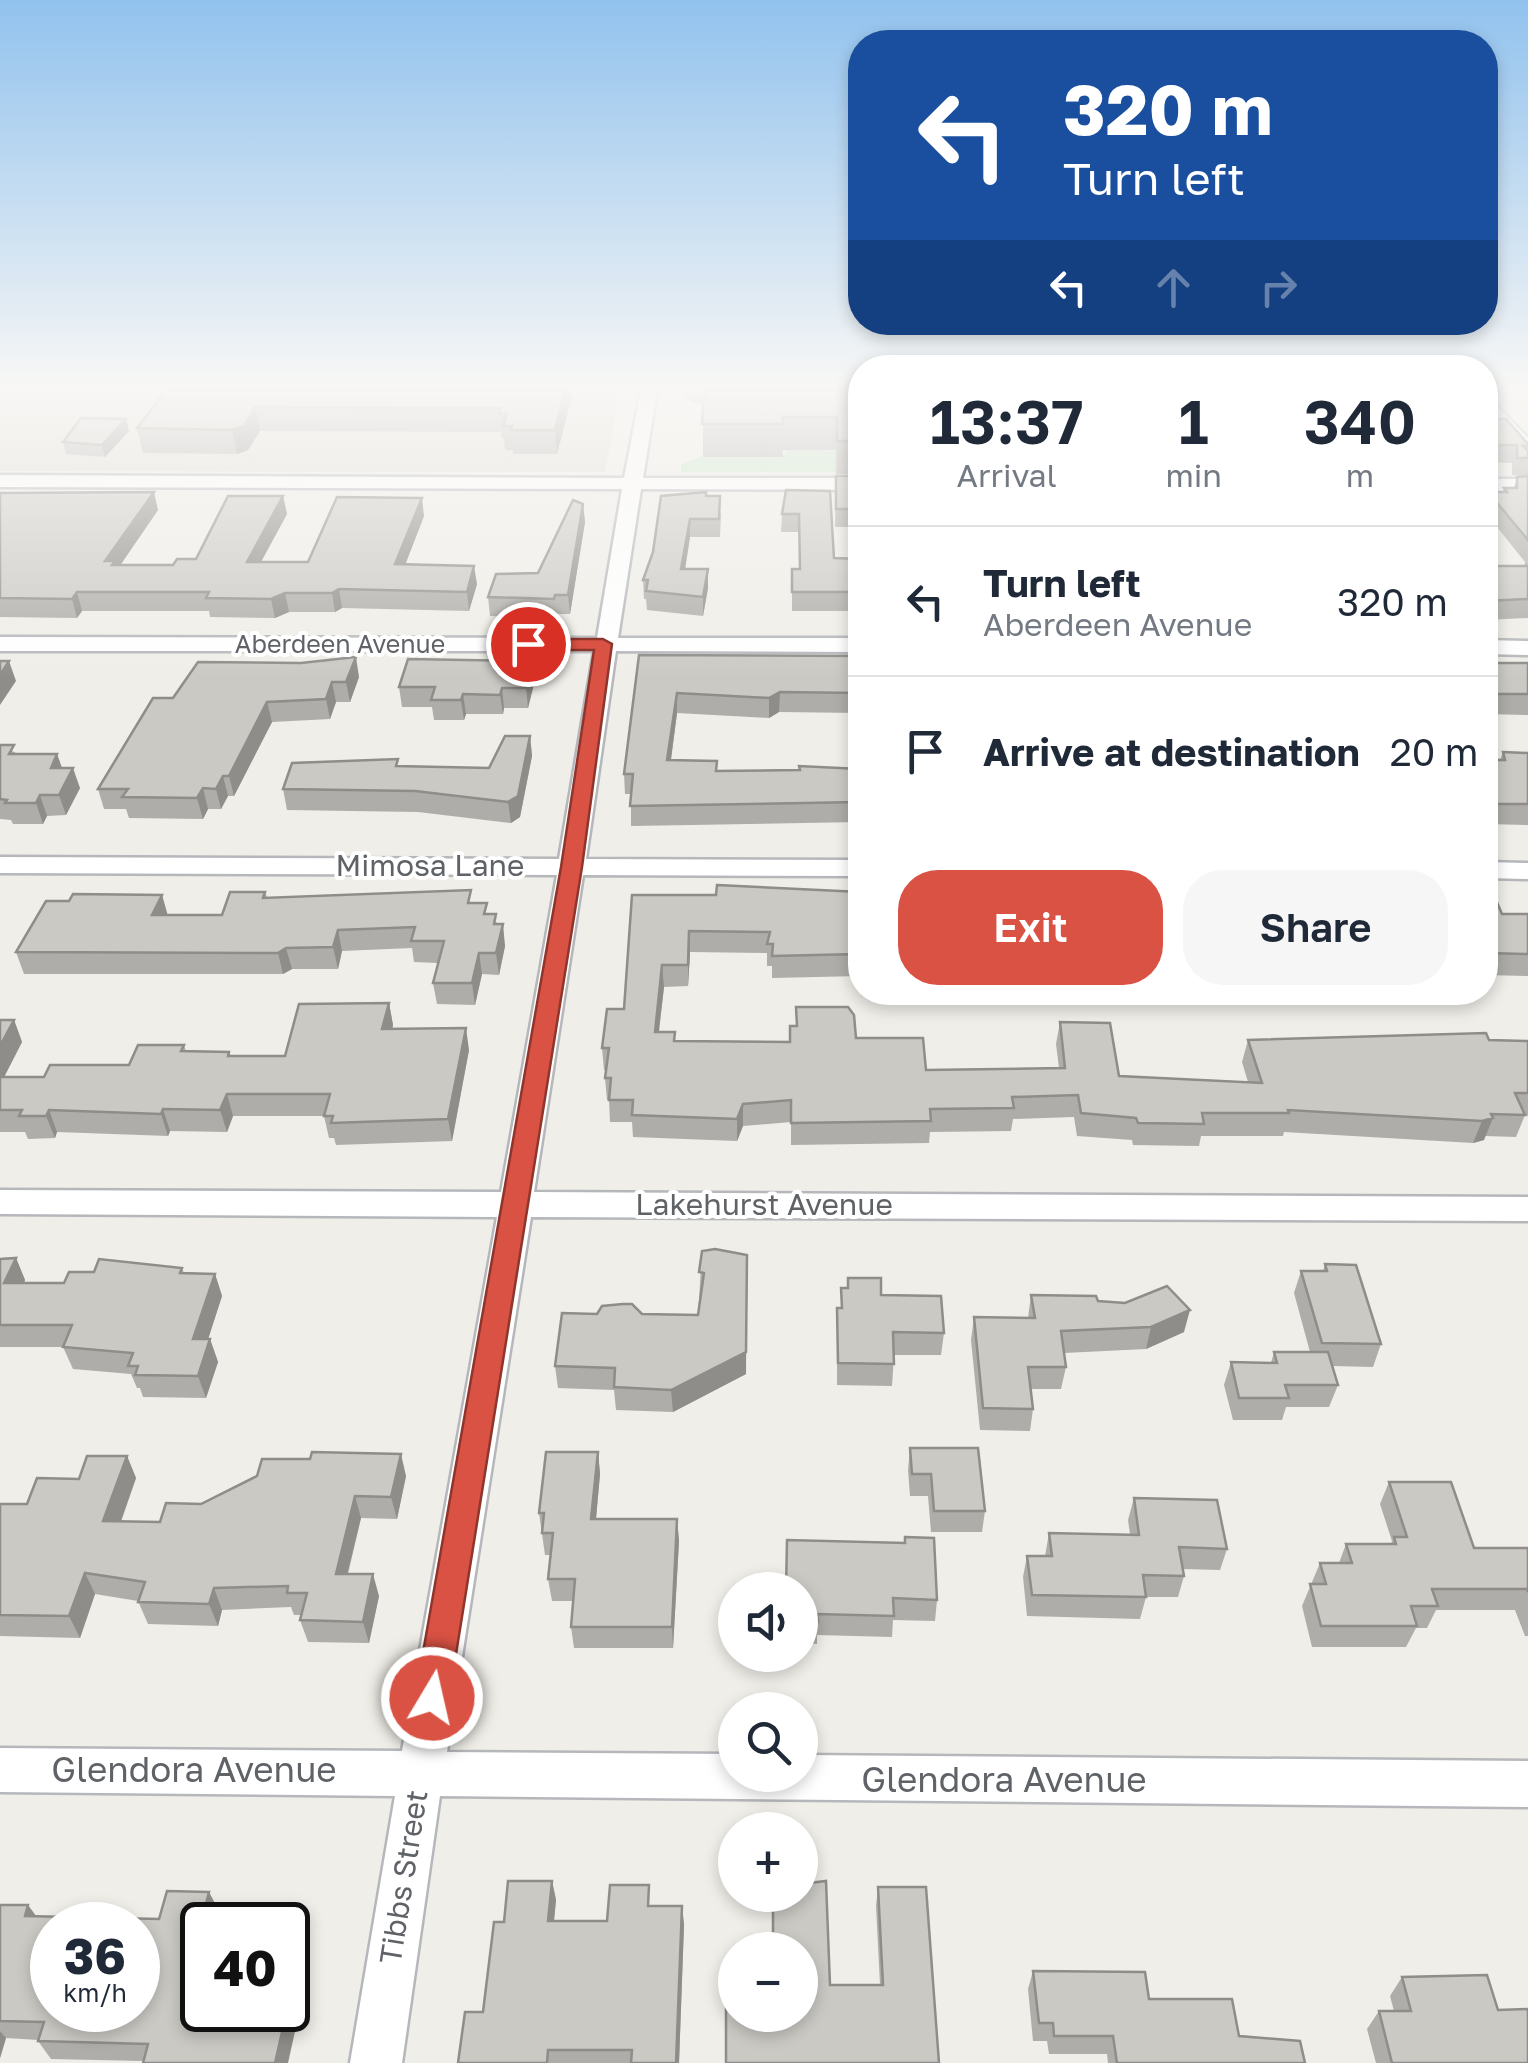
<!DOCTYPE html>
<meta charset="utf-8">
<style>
:root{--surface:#fff;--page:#f6f6f7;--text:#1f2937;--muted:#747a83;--line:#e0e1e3;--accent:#da5244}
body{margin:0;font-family:"Golos Text",sans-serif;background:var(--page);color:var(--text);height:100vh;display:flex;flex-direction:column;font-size:38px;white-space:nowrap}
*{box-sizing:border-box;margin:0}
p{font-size:32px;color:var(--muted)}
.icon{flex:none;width:55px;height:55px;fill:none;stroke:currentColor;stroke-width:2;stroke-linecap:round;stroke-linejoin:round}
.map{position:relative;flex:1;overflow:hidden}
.drawer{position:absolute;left:848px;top:355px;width:650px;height:650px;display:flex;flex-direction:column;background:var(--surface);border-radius:40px;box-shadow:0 5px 15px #0003}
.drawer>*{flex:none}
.top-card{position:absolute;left:848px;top:30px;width:650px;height:305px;border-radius:40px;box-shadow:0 5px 15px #0003;background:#1a4fa0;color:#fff;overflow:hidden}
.controls{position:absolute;left:718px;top:1572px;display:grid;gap:20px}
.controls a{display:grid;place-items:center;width:100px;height:100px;border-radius:50%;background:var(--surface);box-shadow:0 5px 15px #0003;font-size:50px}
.speed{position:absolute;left:30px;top:1902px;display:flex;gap:20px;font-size:50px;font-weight:700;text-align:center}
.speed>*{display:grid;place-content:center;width:130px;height:130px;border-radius:50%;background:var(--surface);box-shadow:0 5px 15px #0003;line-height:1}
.speed small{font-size:25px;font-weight:400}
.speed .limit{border:5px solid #111;border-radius:15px;background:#fff;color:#111}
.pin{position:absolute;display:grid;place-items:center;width:85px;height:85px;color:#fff;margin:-42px;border:5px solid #fff;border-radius:50%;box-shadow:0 2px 10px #0007}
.me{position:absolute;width:110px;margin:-55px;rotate:9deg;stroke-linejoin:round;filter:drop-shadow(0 0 8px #0008)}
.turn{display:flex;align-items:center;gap:35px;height:210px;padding:0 50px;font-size:45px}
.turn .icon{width:130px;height:130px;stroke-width:2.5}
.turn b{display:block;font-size:70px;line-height:85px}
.lanes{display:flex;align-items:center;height:95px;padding:0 50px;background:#0003;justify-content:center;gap:50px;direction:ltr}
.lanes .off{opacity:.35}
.eta{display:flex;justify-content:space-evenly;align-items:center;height:170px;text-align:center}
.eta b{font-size:60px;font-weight:600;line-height:70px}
.primary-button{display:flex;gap:20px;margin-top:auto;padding:20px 50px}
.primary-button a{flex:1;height:115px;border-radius:40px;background:var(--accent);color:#fff;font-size:40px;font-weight:600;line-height:115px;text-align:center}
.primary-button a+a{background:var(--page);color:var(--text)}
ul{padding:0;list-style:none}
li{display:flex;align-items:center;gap:30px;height:150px;padding:0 50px;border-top:2px solid var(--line)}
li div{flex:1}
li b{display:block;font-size:38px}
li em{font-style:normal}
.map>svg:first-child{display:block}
</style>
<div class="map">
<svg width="1528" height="2063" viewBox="0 0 1528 2063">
<rect width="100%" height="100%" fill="#f0eee8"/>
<path fill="#dfddd6" d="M0 390H620L605 472 0 471Z"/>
<path fill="#c7e5c8" d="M786 448 856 452 858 472H681V464L703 456 785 455Z"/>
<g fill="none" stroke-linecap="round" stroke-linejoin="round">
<g stroke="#b5b7bb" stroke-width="5">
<g id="minor">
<path d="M641 390H657L643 478H860V490L641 489 618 638H860V652L616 651 586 859 860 860V876L583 875 534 1192 1528 1197V1221L531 1217 447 1752 735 1754V1775H800V1755L1528 1761V1807L440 1796 402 2063H350L395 1796 0 1792V1748L402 1751 497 1217 0 1214V1190L501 1192 557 875 0 873V857L559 859 594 651H0V637L597 638 622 489 0 487V475L624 478Z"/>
<path d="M1485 394 1528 438V454L1522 453 1485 410Z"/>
<rect x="1485" y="479" width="43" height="12"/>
<path d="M1485 640 1528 641V655L1485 654Z"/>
<path d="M1485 862 1528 863V879L1485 878Z"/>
</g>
</g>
<use href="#minor" fill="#fff" fill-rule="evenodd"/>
</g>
<g fill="#afada9">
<path d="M166 390 573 392 557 454H513V450H505L504 438H502L501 432 260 431 248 450 237 454 143 453 137 428Z"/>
<path d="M684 390H860V417H855L858 441 857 474H836V450H783V457H703V406L684 398Z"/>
<path d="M1485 419 1528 444V476L1512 475V463L1489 462 1485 457Z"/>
<path d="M129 431 105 457 66 454 63 442Z"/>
<path d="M836 476H860V527H835Z"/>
<path d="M1528 476V618L1485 620V566H1524L1525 562 1485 512V501L1488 492H1503L1504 488H1514L1517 477Z"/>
<path d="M786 490 834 558 860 559V611H792V569H799V532H781L782 514Z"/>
<path d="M0 493 158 510 120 565H173L196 559 283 496 287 514 261 562H308L424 516 405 565 477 584 469 611 342 608 335 612H289L275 618 210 617 209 611H82L77 618 0 617Z"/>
<path d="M706 496 721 514 720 537H690L685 569H708V588L703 616 647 610 646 599H644L643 580Z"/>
<path d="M583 504 585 522 570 614H556L555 618 490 616 488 597 538 573Z"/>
<path d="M639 655 860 656V713L779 712 769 718 677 713 671 760 717 771 860 769V822L631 826V794H625L624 774Z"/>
<path d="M533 661 535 680 528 708H504L503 714H466L464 720H434L432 707H402L399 687Z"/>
<path d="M1485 663H1528V715L1485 714Z"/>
<path d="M359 677 350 702H336L330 719 272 722 234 796H228L221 809H208L203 819 129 818 126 809H104L98 789 173 698Z"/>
<path d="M530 736 532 756 520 817 511 823 418 812 287 810 283 789 400 766 489 768Z"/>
<path d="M0 745 18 754H57L62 768 80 788 66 815 47 816 43 824H13L11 820 0 819Z"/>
<path d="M1503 752 1528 753V825L1485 824V760H1500Z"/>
<path d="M265 892 267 897 472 903 488 914 498 924 505 946 499 975 482 974 475 1005 437 1004 433 983 438 963 414 962 412 948 342 951 338 969H292L283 974H24L16 952 69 901 162 895 167 915H222Z"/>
<path d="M860 892V976L772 978V966H767V953L690 952 688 986 664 987 659 1032 675 1041 790 1042 856 1038 926 1070 1059 1068 1056 1044 1060 1022 1119 1076 1248 1082 1242 1062 1248 1040 1528 1041V1116L1525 1115 1516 1137 1485 1136 1484 1140 1473 1143 1284 1132 1283 1136H1201L1199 1146 1133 1145 1132 1140 1077 1136 1074 1117 1013 1119 1011 1131 930 1132 929 1143 791 1145V1122L743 1126 737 1141 633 1137 632 1122H610L609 1100H607L605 1078 606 1070H604L602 1048 624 1009 632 895Z"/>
<path d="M1485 893 1502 914H1528V976L1485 975Z"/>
<path d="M1029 992H1064L1063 1000H1030Z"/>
<path d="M1193 992H1268L1265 1002H1202Z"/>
<path d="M389 1003 393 1025 392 1029 469 1050 452 1141 336 1145 334 1138H329L324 1116H233L227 1132 170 1131 168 1136 57 1132 55 1138 28 1139 25 1132H0V1020H14L22 1042 4 1077H44L129 1065 184 1045 186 1051 229 1052 231 1056H285Z"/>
<path d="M702 1251 746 1374 673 1412 616 1410 614 1390 558 1388 555 1366 642 1314 698 1315Z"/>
<path d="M16 1258 25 1280 24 1283H64L94 1272 182 1268 184 1273 215 1274 222 1296 208 1339H210L218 1362 206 1398 143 1397 140 1388H137L131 1374 73 1369 63 1347H0V1259Z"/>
<path d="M1325 1264 1381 1344 1373 1367 1332 1366 1338 1385 1329 1407H1286L1282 1420H1233L1224 1385 1231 1362 1271 1363 1274 1352H1310L1294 1293 1301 1271H1323Z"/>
<path d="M848 1278 881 1295 944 1333 941 1355H894L892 1386 837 1385V1308H841V1288H847Z"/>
<path d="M1031 1295 1098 1301 1184 1332 1146 1349 1064 1353 1066 1367 1061 1389H1031L1033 1409 1030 1431 980 1430 971 1340 974 1317 1028 1318Z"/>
<path d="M910 1448 985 1511 982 1532H931L928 1496H910L908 1470Z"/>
<path d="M598 1452 600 1474 596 1519H677L679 1541 673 1648H574L571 1627 573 1601H552L548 1579 551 1555H545L539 1513Z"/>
<path d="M127 1456 136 1478 121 1522H160L201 1504 406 1476 397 1519 361 1518 348 1574 379 1596 369 1643 308 1642 300 1620 302 1615H294L291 1607 222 1610 218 1626 148 1624 138 1601 95 1594 80 1638 0 1636V1504H27Z"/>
<path d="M1389 1482 1474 1548H1528V1636H1525L1515 1610H1436L1427 1628H1416L1406 1647H1312L1302 1606 1320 1563H1339L1346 1544H1391L1392 1541 1380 1504Z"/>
<path d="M1134 1498 1227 1549 1220 1570 1183 1569 1184 1576 1178 1597H1146L1140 1619 1027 1616 1023 1577 1027 1556H1045L1049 1533 1130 1534 1128 1520Z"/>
<path d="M905 1537 937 1600 935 1621 893 1620 892 1637 817 1635V1644L800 1643V1590L904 1543Z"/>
<path d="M552 1881 556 1900 554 1921H607L651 1906H682L684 1925 679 2063H458L483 2012 504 1922Z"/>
<path d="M878 1887 939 2063 735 2015 830 1985H880L876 1906Z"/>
<path d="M0 1905 36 1916 159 1919 219 1911 217 1920 242 1921 244 1925H202V2010L291 1991 300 2009 143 2061 51 2059 38 2041V2040L6 2038 0 2058Z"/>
<path d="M1033 1971 1149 1999 1305 2063H1108L1107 2054H1049L1047 2041H1033L1028 1989Z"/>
<path d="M1402 1977 1498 2010 1528 2063H1376L1367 2029 1379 2011H1394L1390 1996Z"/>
</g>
<g fill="#8e8d89">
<path d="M565 390H573V392L557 454 555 430Z"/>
<path d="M255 407 260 431 248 450 237 454 232 430Z"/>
<path d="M126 419 129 431 105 457 102 445Z"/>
<path d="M154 492 158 510 117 570 105 561Z"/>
<path d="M283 496 287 514 251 580 247 562Z"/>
<path d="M422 498 424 516 398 583 395 564Z"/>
<path d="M583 504 585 522 570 614 568 595Z"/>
<path d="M690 519V537L682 588 681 569Z"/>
<path d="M474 566 477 584 469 611 467 592Z"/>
<path d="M708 569V588L703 616V597Z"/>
<path d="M339 589 342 608 335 612 332 593Z"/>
<path d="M77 592 82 611 77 618 72 599Z"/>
<path d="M285 593 289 612 275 618 271 599Z"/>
<path d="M356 657 359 677 350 702 346 682Z"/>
<path d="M9 661 16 681 0 705V675Z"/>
<path d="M533 661 535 680 528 708 526 688Z"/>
<path d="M332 682 336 702 330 719 326 699Z"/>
<path d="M502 688 504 708 503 714 500 695Z"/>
<path d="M780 692 779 712 769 718V698Z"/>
<path d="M677 693V713L668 781 667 760Z"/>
<path d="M463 694 466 714 464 720 461 700Z"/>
<path d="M267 702 272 722 234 796 229 776Z"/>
<path d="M530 736 532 756 520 817 511 823 508 802Z"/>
<path d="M57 754 64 774 51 768Z"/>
<path d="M73 768 80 788 66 815 59 795Z"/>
<path d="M223 776 228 796 221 809 216 789Z"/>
<path d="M203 788 208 809 203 819 197 798Z"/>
<path d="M40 795 47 816 43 824 36 803Z"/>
<path d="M162 895 168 916 152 915Z"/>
<path d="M503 924 505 946 499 975 496 953Z"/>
<path d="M338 930 342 951 338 969 333 947Z"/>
<path d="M689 931 690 952 688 986V965Z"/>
<path d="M286 948 292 969 283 974 278 953Z"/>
<path d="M479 953 482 974 475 1005 472 983Z"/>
<path d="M662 965 664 987 656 1054 655 1032Z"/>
<path d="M389 1003 393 1025 387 1051 382 1029Z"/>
<path d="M14 1020 22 1042 0 1085V1046Z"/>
<path d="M466 1028 469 1050 452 1141 448 1119Z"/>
<path d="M227 1094 233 1116 227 1132 220 1110Z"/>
<path d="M743 1104V1126L737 1141V1119Z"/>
<path d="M163 1109 170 1131 168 1136 161 1114Z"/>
<path d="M49 1110 57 1132 55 1138 46 1116Z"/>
<path d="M1493 1118 1484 1140 1473 1143 1482 1121Z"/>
<path d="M747 1255 746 1374 673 1412 671 1390Z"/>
<path d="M16 1258 25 1280 14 1305 4 1283Z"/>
<path d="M215 1274 222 1296 201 1361 193 1339Z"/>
<path d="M1190 1310 1184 1332 1146 1349 1151 1327Z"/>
<path d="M210 1339 218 1362 206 1398 198 1376Z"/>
<path d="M598 1452 600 1474 594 1541 591 1519Z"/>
<path d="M401 1454 406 1476 397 1519 391 1497Z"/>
<path d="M127 1456 136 1478 113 1543 103 1521Z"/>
<path d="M355 1496 361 1518 342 1595 336 1574Z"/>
<path d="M677 1519 679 1541 673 1648 672 1627Z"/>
<path d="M85 1573 95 1594 80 1638 69 1616Z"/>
<path d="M373 1574 379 1596 369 1643 363 1622Z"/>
<path d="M214 1588 222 1610 218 1626 209 1604Z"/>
<path d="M552 1881 556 1900 552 1940 548 1921Z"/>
<path d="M209 1892 219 1911 215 1925 202 1919Z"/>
<path d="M28 1905 42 1924 25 1916Z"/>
<path d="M682 1906 684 1925 679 2063H676Z"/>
<path d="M291 1991 300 2009 288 2063H275Z"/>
<path d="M0 2031 6 2038 0 2058Z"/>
</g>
<g fill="#cbc9c4" stroke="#8e8d89" stroke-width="2.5" fill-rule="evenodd">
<path d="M166 390H565L555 430H511L512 426H503L507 414H499L501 408 255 407 244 426 232 430 137 428Z"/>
<path d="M704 390H851L858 441H837V417H783V424H702Z"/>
<path d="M81 418 126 419 102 445 63 442Z"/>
<path d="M1485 419H1506L1528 444V446H1523L1528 451V458H1517V445H1494L1485 433Z"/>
<rect x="836" y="476" width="24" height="33"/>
<path d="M1528 476V540L1488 492H1507L1504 488H1517V477Z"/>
<path d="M786 490 830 491 834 558 860 559V592H792V569H800L799 514H782Z"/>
<path d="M154 492 105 561H115L112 565H173L177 559H196L228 496H283L247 562H308L337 497 422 498 395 564 474 566 467 592 339 589 332 593H285L271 599 206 598 209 592H77L72 599 0 598V493Z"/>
<path d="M706 492V496H720L719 519H690L681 569H708L703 597 646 591 648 580H643L653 552 661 496Z"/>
<path d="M573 500 583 504 568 595H555L554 599 488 597 496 574 538 573Z"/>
<path d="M1485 566H1528V599L1485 601Z"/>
<path d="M639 655 860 656V693L780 692 769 698 677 693 667 760 717 761 716 771 800 770 799 766 860 769V802L630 806 633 774H624Z"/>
<path d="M356 657 346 682H332L326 699 267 702 229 776H223L216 789 203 788 197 798 122 797 128 789H98L153 698H173L198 662 301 663Z"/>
<path d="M408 659 533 661 526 688H502L500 695 463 694 461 700H431L435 687H399Z"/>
<path d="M0 661H9L0 675Z"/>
<rect x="1485" y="663" width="43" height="31"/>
<path d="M505 736H530L518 796 508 802 415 791 283 789 292 763 398 759 396 766 489 768Z"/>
<path d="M0 745H14L9 754H57L51 768H73L59 795H40L36 803H5L7 800 0 799Z"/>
<path d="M1503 752 1528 753V804H1485V760H1505Z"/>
<path d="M717 885 860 892V954L772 956 773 944H767L770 932 689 931 688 965H662L655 1032H675L674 1041 790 1042V1026H797L796 1007H848L854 1015 856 1038H923L926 1070 1065 1068 1060 1022 1110 1023 1119 1076 1262 1083 1248 1040 1486 1033 1489 1040 1528 1041V1093H1515L1525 1115 1491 1114 1493 1118 1482 1121 1288 1110 1289 1113H1202L1204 1124 1138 1123 1136 1118 1081 1113 1078 1095 1012 1097 1014 1108 930 1109 931 1121 791 1123V1100L743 1104 737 1119 632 1115 633 1100H609L611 1078H605L609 1048H602L607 1009H624L632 895H716Z"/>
<path d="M471 890 468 903H487L484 914H496L494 924H503L496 953H479L472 983H433L444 941H411L415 927 338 930 333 947 286 948 278 953 16 952 46 901H69L73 894 162 895 152 915H222L230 892H265L263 898Z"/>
<path d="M1485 893H1493L1502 914H1528V954L1485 953Z"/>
<path d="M389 1003 382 1029 466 1028 448 1119 331 1123 333 1116H324L330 1094H227L220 1110 163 1109 161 1114 49 1110 46 1116H19L22 1110H0V1077H44L50 1065H129L138 1045H184L181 1051 229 1052 228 1056H285L299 1004Z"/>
<path d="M0 1020H14L0 1046Z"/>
<path d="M715 1249 747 1255 746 1352 671 1390 614 1387 615 1368 555 1366 562 1313 597 1314 602 1306 623 1304H632L642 1314 698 1315 704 1273 699 1272 702 1251Z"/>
<path d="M16 1258 4 1283H64L69 1272H94L99 1259 182 1268 180 1273 215 1274 193 1339H210L198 1376 135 1375 138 1366H128L133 1353 63 1347 72 1325H0V1259Z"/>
<path d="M1325 1264 1356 1265 1381 1344 1322 1343 1301 1271H1327Z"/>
<path d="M848 1278H881V1295L941 1296 944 1333 893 1332 894 1364 838 1363 837 1308H842L841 1288H848Z"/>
<path d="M1167 1286 1190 1310 1151 1327 1061 1331 1066 1367H1028L1033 1409 983 1408 974 1317 1035 1318 1031 1295 1096 1296 1098 1301 1125 1303Z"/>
<path d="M1274 1352H1328L1338 1385H1285L1289 1398H1239L1231 1362 1277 1363Z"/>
<path d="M910 1448H978L985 1511H934L931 1474H912Z"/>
<path d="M312 1452 401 1454 391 1497 355 1496 336 1574H373L363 1622 300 1620 307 1593H287L288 1586 214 1588 209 1604 138 1602 145 1582 85 1573 69 1616 0 1615V1504H27L37 1478 79 1479 87 1456H127L103 1521 160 1522 166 1503 201 1504 257 1476 262 1459H310Z"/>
<path d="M546 1452H598L591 1519H677L672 1627H571L575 1579H548L553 1533H542L544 1513H539Z"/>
<path d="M1389 1482H1451L1474 1548H1528V1592L1527 1589H1432L1438 1606H1411L1417 1626H1321L1310 1584H1326L1320 1563H1352L1346 1544H1396L1394 1537H1407Z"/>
<path d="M1134 1498 1217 1500 1227 1549 1179 1547 1184 1576 1143 1575 1146 1597 1032 1595 1027 1556H1052L1049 1533 1139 1535Z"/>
<path d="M905 1537 934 1538 937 1600 893 1598 894 1616 817 1614 818 1622H800V1590H786L787 1540 905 1543Z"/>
<path d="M508 1881H552L548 1921H607L610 1885H649L648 1906H682L676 2063H631L632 2050H548L547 2063H458L465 2012H483L494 1922H504Z"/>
<path d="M826 1881 830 1985H883L878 1887H926L939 2063H726V2002H735V2015H800V1950H773V1895H800V1884Z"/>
<path d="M167 1891 209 1892 202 1919 242 1921 241 1925H202V2010H287L275 2063H143L148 2044 38 2041 44 2022 0 2021V1905H28L25 1916 159 1919ZM52 1925H138V2010H52Z"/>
<path d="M1033 1971 1145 1972 1149 1999H1232L1239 2036 1300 2041 1305 2063H1117L1113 2036H1054L1053 2023H1039Z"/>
<path d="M1487 1975 1498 2010 1528 2009V2063H1392L1379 2011H1411L1402 1977Z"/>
</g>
<linearGradient id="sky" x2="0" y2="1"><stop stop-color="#91c2ee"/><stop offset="0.57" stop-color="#f8f7f5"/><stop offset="1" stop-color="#f8f7f5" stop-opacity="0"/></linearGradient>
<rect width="1528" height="679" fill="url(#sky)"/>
<path fill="#da5244" stroke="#8e352c" stroke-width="2.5" d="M603 639 612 644 582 867 449 1698 444 1709 432 1713 420 1709 415 1698 561 867 594 650H528L519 644 528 639Z"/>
<g text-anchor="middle" stroke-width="8" stroke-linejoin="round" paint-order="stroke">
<g font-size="25" fill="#5f6267" stroke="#fff">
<text x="340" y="653">Aberdeen Avenue</text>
</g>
<g font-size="30" fill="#5f6267" stroke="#fff">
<text x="430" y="876">Mimosa Lane</text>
<text x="764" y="1215">Lakehurst Avenue</text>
<text transform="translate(404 1877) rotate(-81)" y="10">Tibbs Street</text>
</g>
<g font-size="35" fill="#5f6267" stroke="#fff">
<text x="194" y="1782">Glendora Avenue</text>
<text x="1004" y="1792">Glendora Avenue</text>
</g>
</g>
</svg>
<div class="controls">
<a><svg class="icon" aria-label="sound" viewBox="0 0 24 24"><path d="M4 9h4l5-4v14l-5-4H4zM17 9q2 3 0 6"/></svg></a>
<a><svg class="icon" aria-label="search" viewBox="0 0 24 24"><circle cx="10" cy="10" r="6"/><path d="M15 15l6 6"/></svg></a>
<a>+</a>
<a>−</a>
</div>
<div class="speed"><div>36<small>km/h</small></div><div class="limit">40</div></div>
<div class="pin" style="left:528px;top:644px;background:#d93025"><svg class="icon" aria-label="arrive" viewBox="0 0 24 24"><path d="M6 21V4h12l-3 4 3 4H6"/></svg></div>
<svg class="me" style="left:432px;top:1698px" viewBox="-20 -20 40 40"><circle r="17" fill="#da5244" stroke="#fff" stroke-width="3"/><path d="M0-11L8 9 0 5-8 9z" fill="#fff"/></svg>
<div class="top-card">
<div class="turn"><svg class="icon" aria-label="left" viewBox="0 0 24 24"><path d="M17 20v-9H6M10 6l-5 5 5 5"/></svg><div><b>320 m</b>Turn left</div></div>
<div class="lanes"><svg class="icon" aria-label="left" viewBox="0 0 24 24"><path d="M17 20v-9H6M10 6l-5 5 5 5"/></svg><svg class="icon off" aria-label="ahead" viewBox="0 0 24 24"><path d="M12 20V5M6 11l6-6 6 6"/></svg><svg class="icon off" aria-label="right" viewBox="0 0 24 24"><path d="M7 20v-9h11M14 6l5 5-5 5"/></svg></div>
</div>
<section class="drawer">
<div class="eta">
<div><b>13:37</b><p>Arrival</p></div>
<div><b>1</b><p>min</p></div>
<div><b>340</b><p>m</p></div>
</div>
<ul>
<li><svg class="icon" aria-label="left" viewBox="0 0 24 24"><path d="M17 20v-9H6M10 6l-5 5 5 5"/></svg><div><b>Turn left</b><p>Aberdeen Avenue</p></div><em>320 m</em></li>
<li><svg class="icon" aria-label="arrive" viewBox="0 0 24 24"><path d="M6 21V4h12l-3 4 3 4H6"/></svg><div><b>Arrive at destination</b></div><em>20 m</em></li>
</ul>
<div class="primary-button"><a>Exit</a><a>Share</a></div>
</section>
</div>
